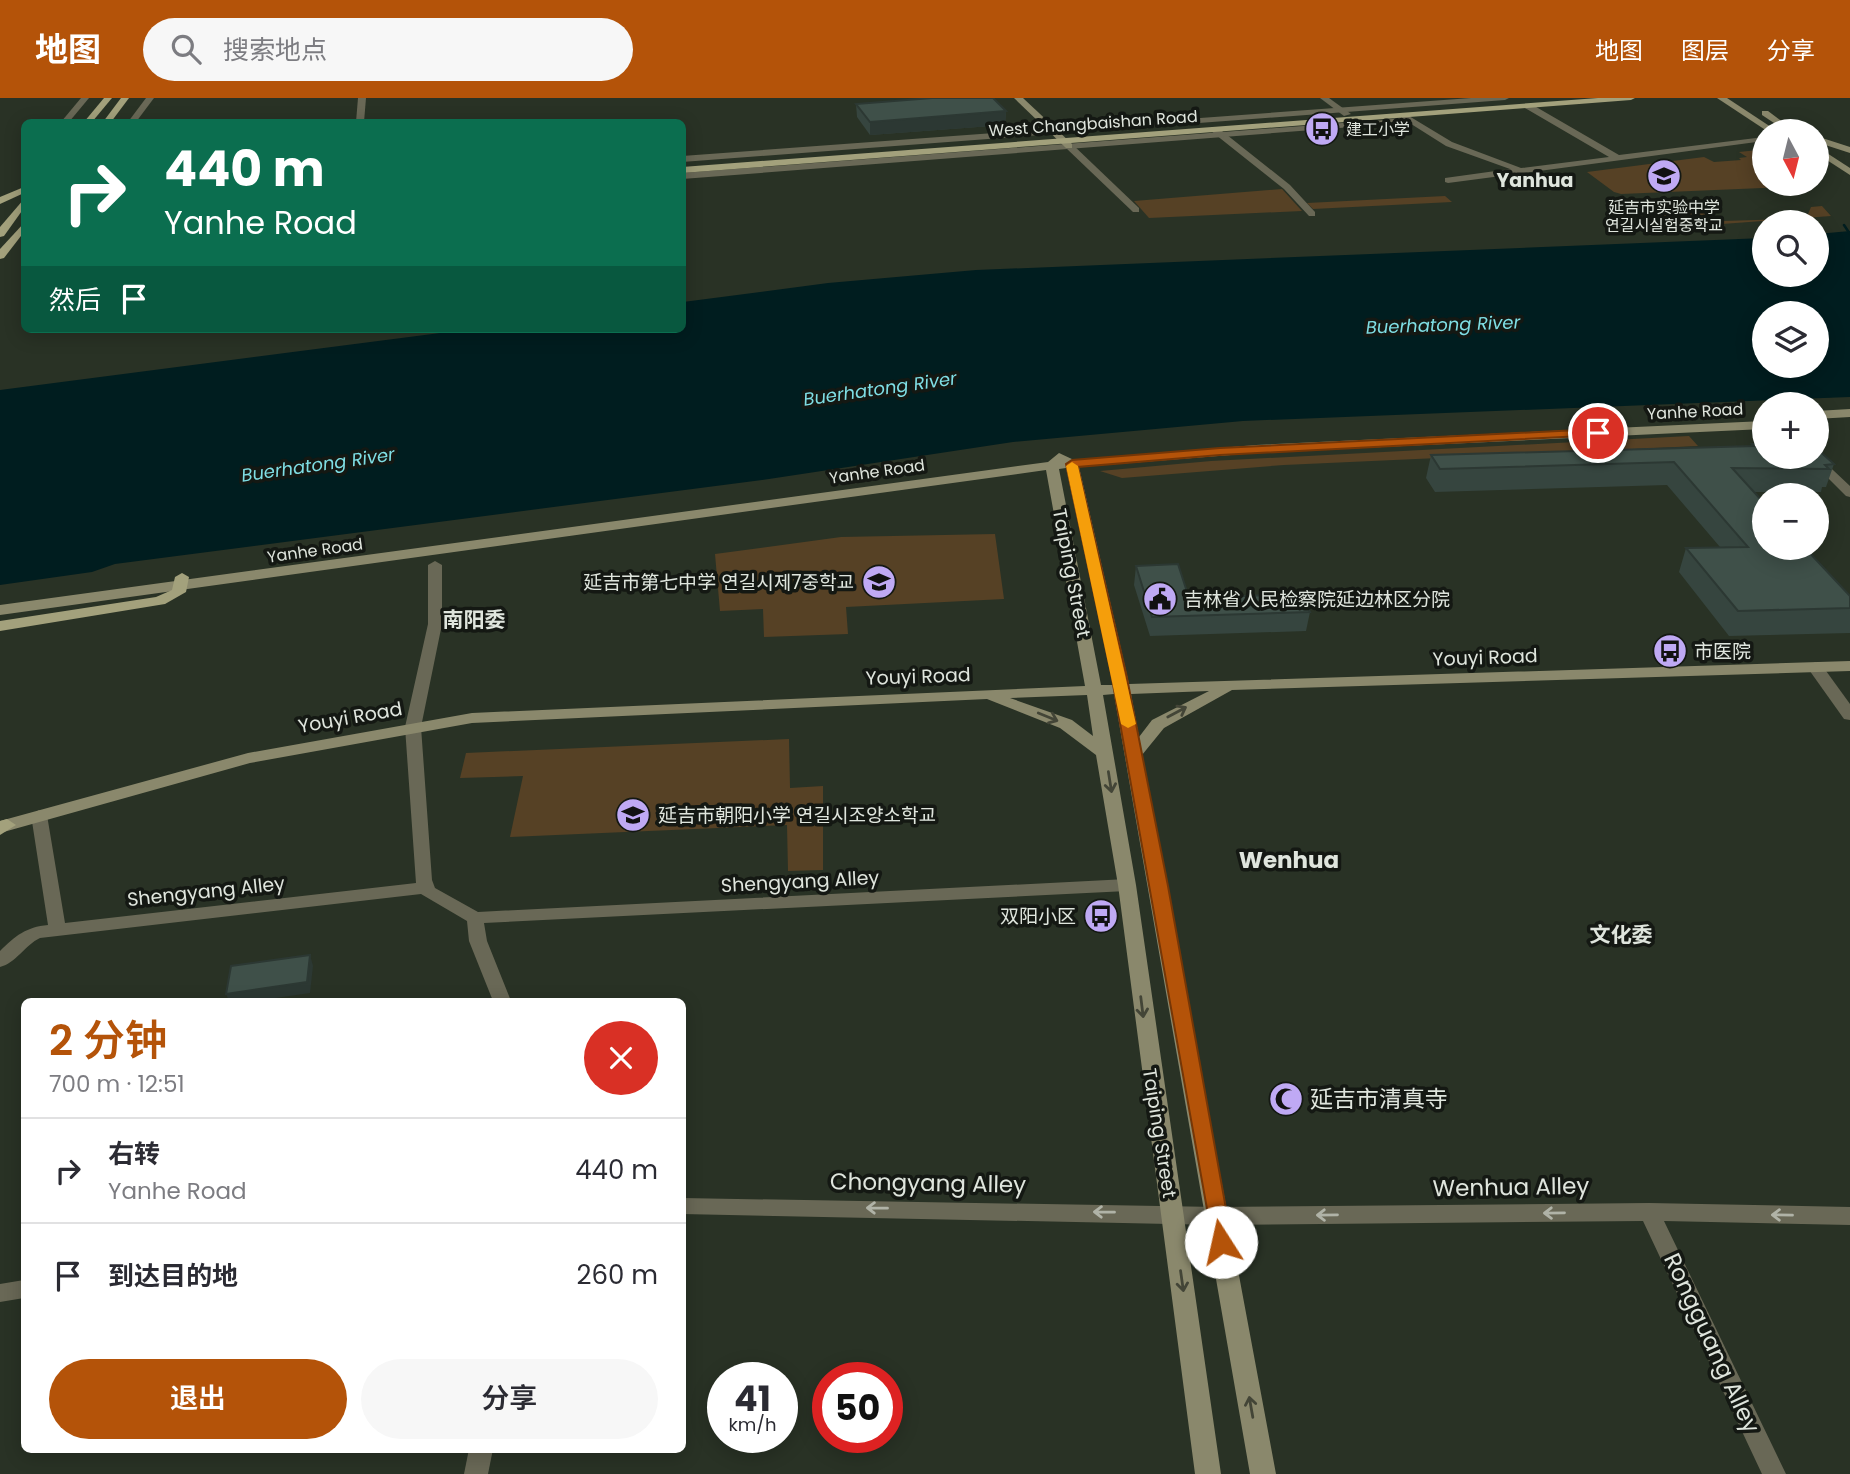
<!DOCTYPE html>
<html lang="zh">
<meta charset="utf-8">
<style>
:root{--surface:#fff;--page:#f7f7f7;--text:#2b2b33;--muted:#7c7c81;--line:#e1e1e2;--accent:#b45309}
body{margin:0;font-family:Poppins,"Noto Sans SC","Noto Sans KR",sans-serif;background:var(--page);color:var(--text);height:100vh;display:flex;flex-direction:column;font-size:26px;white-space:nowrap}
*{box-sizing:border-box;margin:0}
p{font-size:23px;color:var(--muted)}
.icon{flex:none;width:38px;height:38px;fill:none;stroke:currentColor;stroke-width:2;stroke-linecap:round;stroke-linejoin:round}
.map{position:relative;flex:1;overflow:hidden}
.panel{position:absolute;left:21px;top:900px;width:665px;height:455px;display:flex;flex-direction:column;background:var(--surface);border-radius:10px;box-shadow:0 4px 18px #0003}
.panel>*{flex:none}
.guide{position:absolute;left:21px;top:21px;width:665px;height:214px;border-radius:10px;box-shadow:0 4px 18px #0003;background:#0b6e4f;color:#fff;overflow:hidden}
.needle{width:46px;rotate:173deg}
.buttons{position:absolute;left:1752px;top:21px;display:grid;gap:14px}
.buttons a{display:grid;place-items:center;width:77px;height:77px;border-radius:50%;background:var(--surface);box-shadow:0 4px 18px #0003;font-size:35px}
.speed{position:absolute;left:707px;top:1264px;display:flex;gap:14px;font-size:35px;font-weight:700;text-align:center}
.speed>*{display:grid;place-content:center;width:91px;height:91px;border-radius:50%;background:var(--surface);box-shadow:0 4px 18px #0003;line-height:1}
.speed small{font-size:18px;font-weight:400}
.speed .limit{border:10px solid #d22;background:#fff;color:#111}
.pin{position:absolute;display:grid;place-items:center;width:60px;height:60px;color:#fff;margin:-30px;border:4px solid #fff;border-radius:50%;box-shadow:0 2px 7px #0007}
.me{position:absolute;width:77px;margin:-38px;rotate:350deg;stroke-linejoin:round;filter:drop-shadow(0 0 5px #0008)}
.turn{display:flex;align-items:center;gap:24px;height:147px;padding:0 28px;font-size:32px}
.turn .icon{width:91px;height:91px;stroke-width:2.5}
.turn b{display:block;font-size:49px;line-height:60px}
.then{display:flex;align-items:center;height:66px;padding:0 28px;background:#0003;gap:14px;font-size:26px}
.round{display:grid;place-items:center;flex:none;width:74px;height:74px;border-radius:37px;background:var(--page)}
.head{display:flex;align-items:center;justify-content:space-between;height:119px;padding:0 28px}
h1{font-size:42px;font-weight:600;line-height:52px;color:var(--accent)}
.button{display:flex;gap:14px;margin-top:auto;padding:14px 28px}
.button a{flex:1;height:80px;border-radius:42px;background:var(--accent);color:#fff;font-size:28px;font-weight:600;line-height:80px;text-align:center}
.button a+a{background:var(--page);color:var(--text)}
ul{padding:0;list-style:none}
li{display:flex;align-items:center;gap:21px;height:105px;padding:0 28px;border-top:2px solid var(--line)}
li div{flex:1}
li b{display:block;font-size:26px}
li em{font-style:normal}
header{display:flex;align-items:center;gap:42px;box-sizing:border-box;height:98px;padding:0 35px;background:var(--accent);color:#fff}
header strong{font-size:33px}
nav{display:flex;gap:38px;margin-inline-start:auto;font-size:24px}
.search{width:490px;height:63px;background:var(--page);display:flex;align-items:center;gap:18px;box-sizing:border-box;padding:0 24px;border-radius:38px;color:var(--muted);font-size:26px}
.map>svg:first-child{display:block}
</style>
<header>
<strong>地图</strong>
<div class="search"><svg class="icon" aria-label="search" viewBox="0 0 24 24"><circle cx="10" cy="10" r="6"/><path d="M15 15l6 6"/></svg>搜索地点</div>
<nav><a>地图</a><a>图层</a><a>分享</a></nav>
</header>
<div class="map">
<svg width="1850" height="1376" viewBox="0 0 1850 1376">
<rect width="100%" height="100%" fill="#293225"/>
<g fill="#564125">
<path d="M1758 52 1764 54V86H1782L1783 89 1621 96 1614 94 1587 74 1704 59 1714 64 1741 62 1739 60 1747 59 1739 54Z"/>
<path d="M1282 91 1302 113 1149 120 1134 103Z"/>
<path d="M1445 98 1452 104 1313 111 1307 105Z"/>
<path d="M1822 108 1831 118 1681 129 1657 125 1789 121 1808 116 1811 109Z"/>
<path d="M1700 112 1713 122 1662 124 1650 114Z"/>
<path d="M1689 338 1698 348 1284 367 1122 380 1100 373 1211 363Z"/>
<path d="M995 436 1004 501 846 509 848 536 764 539 763 511 720 513 715 456 841 439Z"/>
<path d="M789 641 790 690 823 688V772L788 773 787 727 510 739 523 678 460 680 466 655Z"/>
</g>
<path fill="#001d1f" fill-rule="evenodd" d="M1850 133V299L1243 323 1013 344 769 381 115 466 92 474 0 487V292L471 231H682L683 204 828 185 976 172 1764 140V177H1816L1817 136ZM1816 215V268H1764V215Z"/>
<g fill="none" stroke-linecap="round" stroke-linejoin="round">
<path stroke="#001d1f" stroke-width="2.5" d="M1844 127 1850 136"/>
<g fill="#696856" fill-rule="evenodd">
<path d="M81 0H89L69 24H61Z"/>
<path d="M146 0H154L136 24H128Z"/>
<path d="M358 0H366L364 24H356Z"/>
<path d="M1320 0H1329L1351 16 1344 18Z"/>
<path d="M1525 6H1531L1619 57 1764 39V43L1448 85 1445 84V80L1510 71 1446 48 1408 24 1352 28 1348 26 1401 20 1397 17 1404 15 1452 44 1521 70 1609 59 1525 10Z"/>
<path d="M1211 29H1217L1290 87 1315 114V118H1309L1284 91 1211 33Z"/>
<path d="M1066 46H1072L1139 110V114H1133L1066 50Z"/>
<path d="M1817 357 1850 388V399L1846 398 1807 359H1816Z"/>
<path d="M435 463 442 467V526L421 629 432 782 435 790 478 814 1127 781 1135 787 1127 793 484 825 487 843 511 903H493L469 843 467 823 421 796 40 840C25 847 16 865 0 869V853C15 838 26 829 48 827L31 717 39 712 47 717 65 825 416 785 405 629 428 526V467Z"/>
<path d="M682 1100 1217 1109 1649 1105 1850 1109V1127L1664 1123 1786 1376H1762L1643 1123 1217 1127 682 1116Z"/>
<path d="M24 1182V1200L0 1204V1186Z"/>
<path d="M469 1351H493L488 1376H464Z"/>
</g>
<g fill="#696856" fill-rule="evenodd">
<path d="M1471 0H1509L1505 2 682 64V58Z"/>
<path d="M1355 24 1352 29 682 81V75Z"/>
<path d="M1815 564 1821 566 1850 606V622L1844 621 1807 569Z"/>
</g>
<g fill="#8a886c" fill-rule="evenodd">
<path d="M1014 0H1023L1072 46V50H1066Z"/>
<path d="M1717 0H1727L1777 33H1767Z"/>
<path d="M1762 13H1768L1795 33H1786L1762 17Z"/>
<path d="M1816 38 1850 49V55L1816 44Z"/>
<path d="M1816 48 1850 70V77L1816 55Z"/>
<path d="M1850 311V319L1816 321V313Z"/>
<path d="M1764 323V331L1256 355 1079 369 1129 586 1850 563V573L1232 592 1164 630 1142 657 1276 1376H1250L1114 596 1103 597 1136 787 1221 1376H1195L1118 787 1096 657 1060 630 987 601 472 625 250 665 0 735V723L248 655 472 615 1085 588 1046 372 0 517V507L1048 364 1059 355 1074 362 1256 347ZM1066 370 1107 557 1113 587H1101L1059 371ZM1209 593 1152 622 1139 639 1131 596ZM1087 597 1093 638 1072 622 1010 600Z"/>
</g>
<g fill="#a3a17c" fill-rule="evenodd">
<path d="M104 0H112L92 24H84Z"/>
<path d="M121 0H129L111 24H103Z"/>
<path d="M1598 0H1635L1631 2 682 75V69Z"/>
<path d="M24 89V95L0 106V99Z"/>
<path d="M24 101V110L4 138 0 139V129Z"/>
<path d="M24 125V134L4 160 0 161V151Z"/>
<path d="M182 475 189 479 186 494 165 506 0 533V523L156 499 172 492 175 479Z"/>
<path d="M7 721 16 727 0 737V723Z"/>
</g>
</g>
<g fill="#36453f">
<path d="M856 6 1006 13 1005 27 870 37 857 19Z"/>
<path d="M1752 346 1834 366 1826 389H1822L1821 394H1754L1850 510V535L1729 538 1679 474 1686 450 1720 449 1667 387 1435 394 1426 380 1431 357 1751 348Z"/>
<path d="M1136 468 1189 500 1310 514 1306 533 1150 538 1134 487Z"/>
</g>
<g fill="#2c3833">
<path d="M1006 13 1005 27 870 37V24Z"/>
<path d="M310 857 313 868 310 895 255 903H229L226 896Z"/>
</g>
<g fill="#3f5049" stroke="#2c3833" stroke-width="2">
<path d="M932 0H993L1006 13 870 24 856 6Z"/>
<path d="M1764 345V359H1816V350L1834 366 1825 367 1829 371 1732 370 1764 405V450H1805L1850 498V510L1738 513 1686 450 1748 449 1674 364 1440 371 1431 357 1754 348 1752 346Z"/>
<path d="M1178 466 1189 500 1301 496 1310 514 1152 519 1136 468Z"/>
<path d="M310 857 307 884 226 896 231 868Z"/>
</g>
<defs><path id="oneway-shaft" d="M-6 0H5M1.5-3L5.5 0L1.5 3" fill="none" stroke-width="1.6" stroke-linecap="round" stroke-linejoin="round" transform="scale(1.75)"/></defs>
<g stroke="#434537">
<use href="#oneway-shaft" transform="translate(1177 614) rotate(-28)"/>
<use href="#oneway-shaft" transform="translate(1048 619) rotate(22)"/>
<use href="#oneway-shaft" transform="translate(1110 684) rotate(81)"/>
<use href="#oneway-shaft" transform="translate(1142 909) rotate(83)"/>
<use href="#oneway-shaft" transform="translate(1182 1183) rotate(82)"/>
<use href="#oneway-shaft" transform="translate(1251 1309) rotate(-100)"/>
</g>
<g stroke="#b0b3a7">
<use href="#oneway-shaft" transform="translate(877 1110) rotate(-179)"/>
<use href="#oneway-shaft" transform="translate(1104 1114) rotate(-179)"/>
<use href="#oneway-shaft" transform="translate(1554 1115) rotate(179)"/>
<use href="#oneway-shaft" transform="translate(1327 1117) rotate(179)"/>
<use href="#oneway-shaft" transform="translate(1782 1117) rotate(-179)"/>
</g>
<path fill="#b45309" stroke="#753606" stroke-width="2" d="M1598 331 1602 332V337L1220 357 1078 369 1126 575 1168 788 1232 1144 1229 1150 1221 1153 1214 1150 1111 575 1066 366 1072 362 1220 350Z"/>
<path fill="#f59e0b" d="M1072 364 1078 368 1136 626 1128 630 1121 626 1066 368Z"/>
<defs>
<g id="bus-disc" transform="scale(1.75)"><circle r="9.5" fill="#bfa9f4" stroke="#141813"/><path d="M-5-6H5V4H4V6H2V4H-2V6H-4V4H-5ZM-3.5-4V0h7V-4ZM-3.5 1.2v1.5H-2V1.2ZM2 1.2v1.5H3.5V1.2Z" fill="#111"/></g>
<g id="school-disc" transform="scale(1.75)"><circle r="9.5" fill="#bfa9f4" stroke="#141813"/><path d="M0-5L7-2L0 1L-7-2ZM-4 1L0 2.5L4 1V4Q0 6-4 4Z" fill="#111"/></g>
<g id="civic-disc" transform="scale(1.75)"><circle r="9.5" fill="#bfa9f4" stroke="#141813"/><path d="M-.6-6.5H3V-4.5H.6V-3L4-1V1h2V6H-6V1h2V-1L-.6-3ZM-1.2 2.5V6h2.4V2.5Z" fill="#111"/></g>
<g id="mosque-disc" transform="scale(1.75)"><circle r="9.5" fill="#bfa9f4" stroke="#141813"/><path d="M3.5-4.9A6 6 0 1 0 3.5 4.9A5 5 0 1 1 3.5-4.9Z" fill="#111"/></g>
</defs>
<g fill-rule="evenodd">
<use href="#bus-disc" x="1322" y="31"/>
<use href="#school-disc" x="1664" y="78"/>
<use href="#school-disc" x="879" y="484"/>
<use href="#civic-disc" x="1160" y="501"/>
<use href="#bus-disc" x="1670" y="553"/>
<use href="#school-disc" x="633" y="717"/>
<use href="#bus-disc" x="1101" y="818"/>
<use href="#mosque-disc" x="1286" y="1001"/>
</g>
<g text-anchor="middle" stroke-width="7" stroke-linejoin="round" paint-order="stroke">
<g font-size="16" fill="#dfe5dd" stroke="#141813">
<text transform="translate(1093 25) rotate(-4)" y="6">West Changbaishan Road</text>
<text transform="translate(1695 313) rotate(-3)" y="6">Yanhe Road</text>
<text transform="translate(877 373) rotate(-8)" y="6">Yanhe Road</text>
<text transform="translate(315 452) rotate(-8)" y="6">Yanhe Road</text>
</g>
<g font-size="16" fill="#dfe5dd" stroke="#141813" text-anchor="start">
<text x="1346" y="37">建工小学</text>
<text x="1664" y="115" text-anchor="middle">延吉市实验中学<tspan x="1664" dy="18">연길시실험중학교</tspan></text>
</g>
<g font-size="18" font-style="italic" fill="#7fdee4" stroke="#141813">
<text transform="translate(1443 227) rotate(-2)" y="6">Buerhatong River</text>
<text transform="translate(880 291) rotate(-8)" y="6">Buerhatong River</text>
<text transform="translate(318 367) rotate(-8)" y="6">Buerhatong River</text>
</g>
<g font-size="19" font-weight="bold" fill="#dfe5dd" stroke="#141813">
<text x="1535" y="89">Yanhua</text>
</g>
<g font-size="19" fill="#dfe5dd" stroke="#141813">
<text transform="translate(1072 475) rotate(79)" y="7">Taiping Street</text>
<text transform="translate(1485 559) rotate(-2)" y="7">Youyi Road</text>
<text transform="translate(918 578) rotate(-2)" y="7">Youyi Road</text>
<text transform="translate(350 619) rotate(-10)" y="7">Youyi Road</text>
<text transform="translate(800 783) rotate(-3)" y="7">Shengyang Alley</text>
<text transform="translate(206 793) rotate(-6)" y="7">Shengyang Alley</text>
<text transform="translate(1160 1035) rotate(81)" y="7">Taiping Street</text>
</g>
<g font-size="19" fill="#dfe5dd" stroke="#141813" text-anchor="start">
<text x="854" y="491" text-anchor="end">延吉市第七中学 연길시제7중학교</text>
<text x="1184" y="508">吉林省人民检察院延边林区分院</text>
<text x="1694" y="560">市医院</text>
<text x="658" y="724">延吉市朝阳小学 연길시조양소학교</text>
<text x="1076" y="825" text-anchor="end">双阳小区</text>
</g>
<g font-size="21" font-weight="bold" fill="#dfe5dd" stroke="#141813">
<text x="474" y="529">南阳委</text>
<text x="1621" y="844">文化委</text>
</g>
<g font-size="23" font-weight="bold" fill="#dfe5dd" stroke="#141813">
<text x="1289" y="770">Wenhua</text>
</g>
<g font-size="23" fill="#dfe5dd" stroke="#141813" text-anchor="start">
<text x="1310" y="1009">延吉市清真寺</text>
</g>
<g font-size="23" fill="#dfe5dd" stroke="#141813">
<text transform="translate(928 1085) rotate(1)" y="8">Chongyang Alley</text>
<text transform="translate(1511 1089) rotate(-1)" y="8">Wenhua Alley</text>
<text transform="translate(1712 1245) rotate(65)" y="8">Rongguang Alley</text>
</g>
</g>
</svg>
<div class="buttons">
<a><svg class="needle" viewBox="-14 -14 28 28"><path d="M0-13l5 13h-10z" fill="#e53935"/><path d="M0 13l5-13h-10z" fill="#7c7c81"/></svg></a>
<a><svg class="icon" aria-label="search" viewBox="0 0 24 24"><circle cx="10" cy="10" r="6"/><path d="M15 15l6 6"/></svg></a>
<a><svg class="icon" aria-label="layers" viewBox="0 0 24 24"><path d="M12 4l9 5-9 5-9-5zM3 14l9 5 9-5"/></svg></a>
<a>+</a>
<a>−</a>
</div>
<div class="speed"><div>41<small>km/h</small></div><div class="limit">50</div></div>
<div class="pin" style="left:1598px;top:335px;background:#d93025"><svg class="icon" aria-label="arrive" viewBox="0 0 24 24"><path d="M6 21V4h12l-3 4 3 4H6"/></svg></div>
<svg class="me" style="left:1221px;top:1144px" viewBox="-20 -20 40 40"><circle r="19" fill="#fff"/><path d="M0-13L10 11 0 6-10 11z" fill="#b45309"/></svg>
<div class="guide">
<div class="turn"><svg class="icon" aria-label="right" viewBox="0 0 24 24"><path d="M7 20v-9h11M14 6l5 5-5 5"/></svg><div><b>440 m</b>Yanhe Road</div></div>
<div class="then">然后<svg class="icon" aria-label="arrive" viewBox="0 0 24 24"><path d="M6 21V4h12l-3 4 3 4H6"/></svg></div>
</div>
<section class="panel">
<div class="head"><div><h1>2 分钟</h1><p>700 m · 12:51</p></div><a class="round" style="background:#d93025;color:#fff"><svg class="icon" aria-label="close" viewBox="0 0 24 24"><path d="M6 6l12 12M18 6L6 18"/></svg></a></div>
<ul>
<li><svg class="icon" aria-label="right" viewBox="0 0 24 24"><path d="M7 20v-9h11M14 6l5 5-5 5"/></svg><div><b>右转</b><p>Yanhe Road</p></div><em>440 m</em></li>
<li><svg class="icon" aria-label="arrive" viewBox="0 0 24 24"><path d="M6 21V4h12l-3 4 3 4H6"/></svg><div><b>到达目的地</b></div><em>260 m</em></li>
</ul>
<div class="button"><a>退出</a><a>分享</a></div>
</section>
</div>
